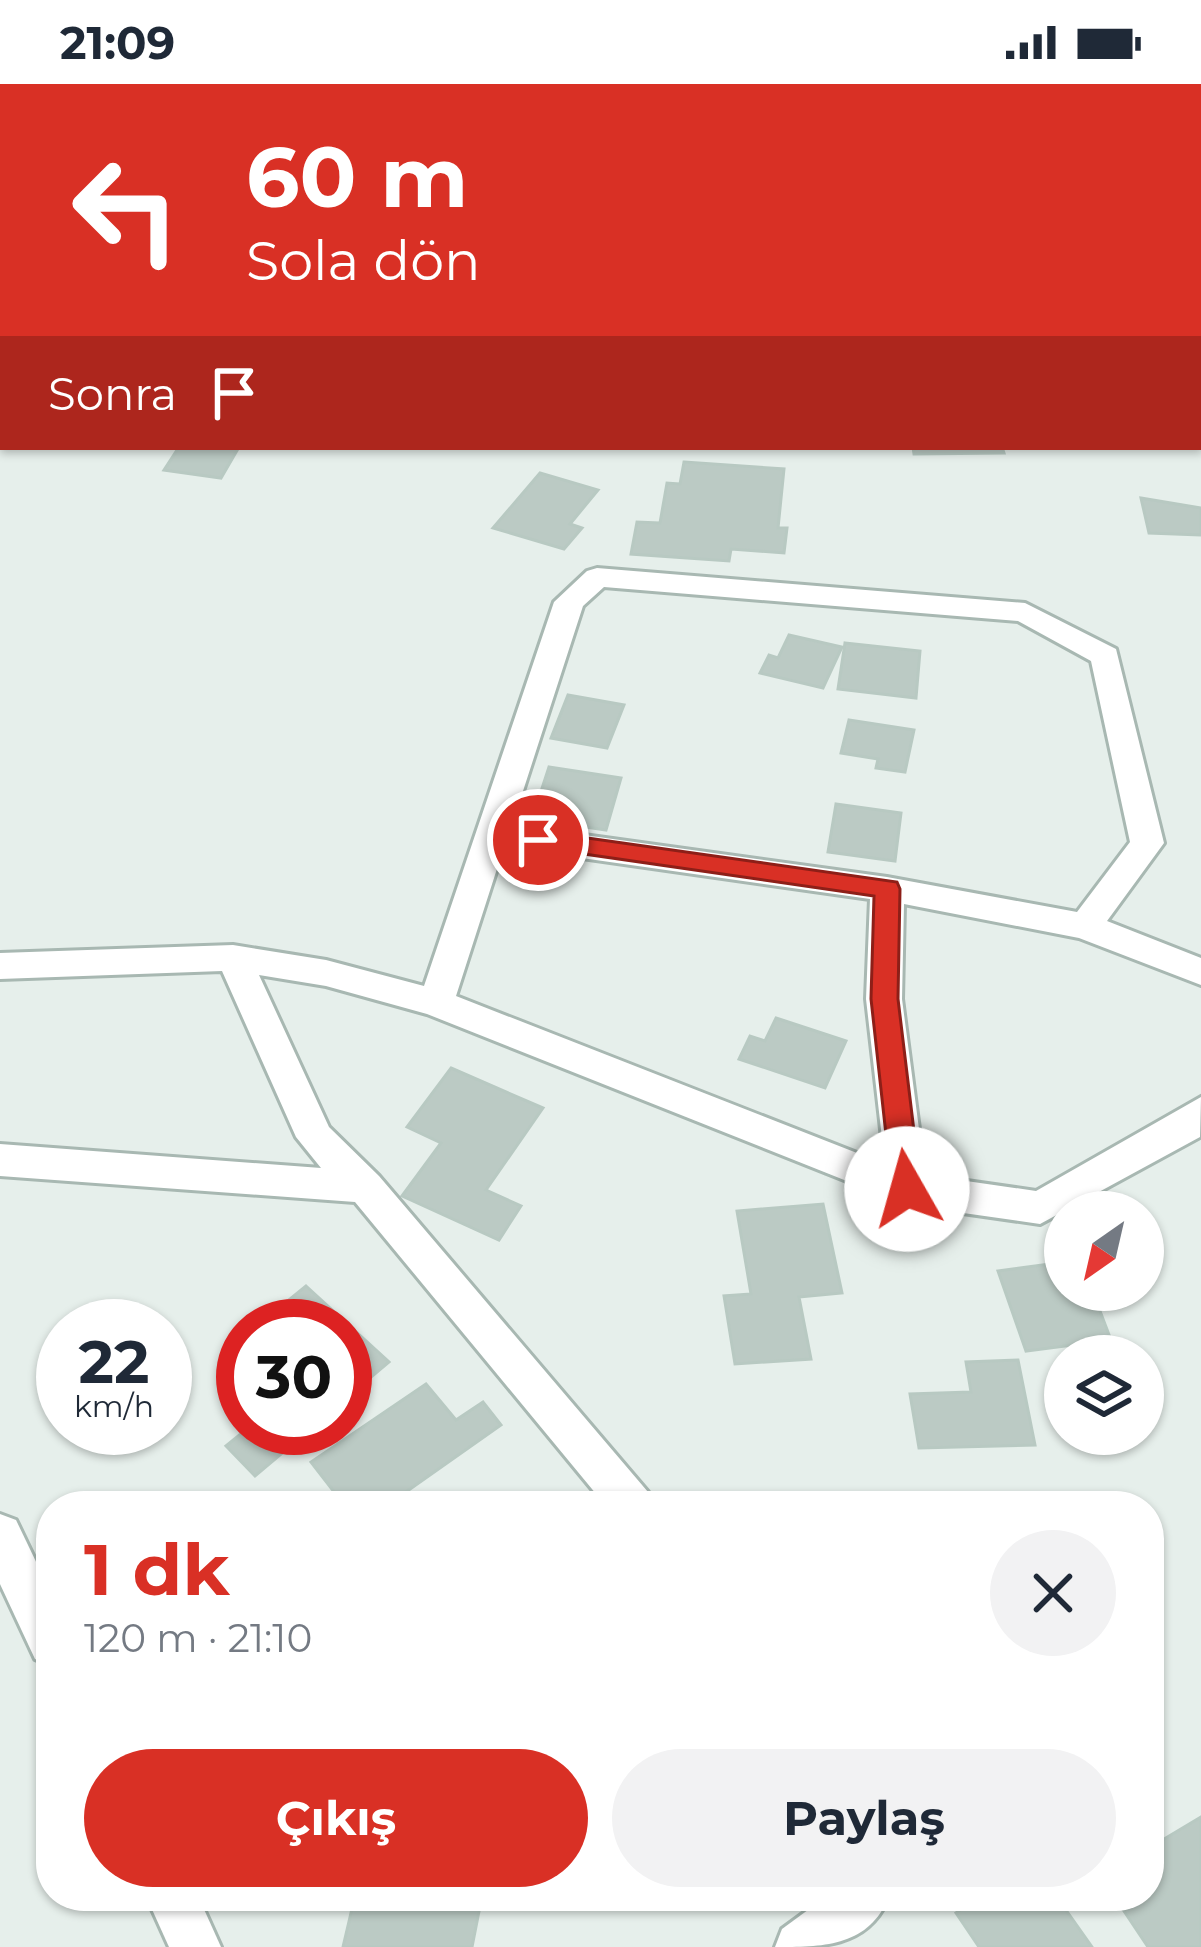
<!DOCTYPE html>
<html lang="tr">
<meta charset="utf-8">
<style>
:root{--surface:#fff;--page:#f2f2f3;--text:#1f2937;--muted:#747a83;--accent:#d93025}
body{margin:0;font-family:Montserrat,sans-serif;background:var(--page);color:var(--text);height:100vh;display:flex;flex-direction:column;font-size:45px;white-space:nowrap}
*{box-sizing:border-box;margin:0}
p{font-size:39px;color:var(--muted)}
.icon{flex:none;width:66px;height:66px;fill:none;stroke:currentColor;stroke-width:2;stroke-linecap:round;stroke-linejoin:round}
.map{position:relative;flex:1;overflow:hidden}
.panel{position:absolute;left:36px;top:1407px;width:1128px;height:420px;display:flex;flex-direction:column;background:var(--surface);border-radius:48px;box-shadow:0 3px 9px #0004}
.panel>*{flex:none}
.hud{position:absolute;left:0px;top:0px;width:1203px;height:366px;box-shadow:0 3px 9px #0004;background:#d93025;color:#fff;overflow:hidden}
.needle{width:78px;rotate:214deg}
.fabs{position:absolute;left:1044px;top:1107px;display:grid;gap:24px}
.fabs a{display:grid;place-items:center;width:120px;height:120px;border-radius:50%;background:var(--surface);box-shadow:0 3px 9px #0004;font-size:60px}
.speed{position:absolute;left:36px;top:1215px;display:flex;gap:24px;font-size:60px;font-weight:700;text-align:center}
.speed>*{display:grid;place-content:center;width:156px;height:156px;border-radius:50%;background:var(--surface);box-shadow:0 3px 9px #0004;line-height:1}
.speed small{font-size:30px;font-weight:400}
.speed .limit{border:18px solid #d22;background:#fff;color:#111}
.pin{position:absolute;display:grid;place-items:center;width:102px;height:102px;color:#fff;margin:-51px;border:6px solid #fff;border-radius:50%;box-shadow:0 3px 12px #0007}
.me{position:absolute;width:132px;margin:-66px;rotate:353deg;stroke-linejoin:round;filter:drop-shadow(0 0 9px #0008)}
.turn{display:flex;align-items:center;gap:42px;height:252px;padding:0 48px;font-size:54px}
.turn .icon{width:156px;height:156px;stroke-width:2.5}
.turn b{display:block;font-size:84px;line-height:102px}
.then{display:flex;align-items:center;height:114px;padding:0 48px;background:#0003;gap:24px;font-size:45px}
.round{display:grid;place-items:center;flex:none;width:126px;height:126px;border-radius:63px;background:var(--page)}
.head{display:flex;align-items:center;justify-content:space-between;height:204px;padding:0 48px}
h1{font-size:72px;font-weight:700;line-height:90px;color:var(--accent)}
.primary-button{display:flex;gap:24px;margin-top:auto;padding:24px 48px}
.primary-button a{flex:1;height:138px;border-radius:72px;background:var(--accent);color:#fff;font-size:48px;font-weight:700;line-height:138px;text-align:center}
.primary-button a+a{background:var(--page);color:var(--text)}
.status{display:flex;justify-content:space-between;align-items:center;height:84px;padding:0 60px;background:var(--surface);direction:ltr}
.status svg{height:33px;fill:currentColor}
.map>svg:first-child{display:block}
</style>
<div class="status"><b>21:09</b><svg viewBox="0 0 49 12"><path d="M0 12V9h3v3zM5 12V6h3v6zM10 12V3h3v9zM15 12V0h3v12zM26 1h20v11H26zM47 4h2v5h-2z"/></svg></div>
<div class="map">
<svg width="1201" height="1863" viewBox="0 0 1201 1863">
<rect width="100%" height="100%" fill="#e6efeb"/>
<g fill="#bbcac4" stroke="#b8c9c2" stroke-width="3">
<path d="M179 363H239L221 394 164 386Z"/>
<path d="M913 363H1002L1004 369 914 370Z"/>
<path d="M684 378 784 385 778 444H787L784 469 731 465 729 477 631 470 637 438 660 439 667 399 680 400Z"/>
<path d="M540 389 598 406 570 440 582 444 564 465 493 444Z"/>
<path d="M1141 414 1201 424V451L1149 449Z"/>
<path d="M789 551 842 563 823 604 760 589 769 571 778 574Z"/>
<path d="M845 559 920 567 916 614 838 605Z"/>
<path d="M568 611 624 621 607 664 551 654Z"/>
<path d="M849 636 914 646 905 688 876 684 878 675 841 669Z"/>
<path d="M549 683 621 694 606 746 532 735Z"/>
<path d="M836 720 901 729 895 777 828 768Z"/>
<path d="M776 934 846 957 825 1004 739 975 750 952 765 957Z"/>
<path d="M451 984 543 1024 486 1106 521 1122 499 1156 402 1112 441 1059 407 1043Z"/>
<path d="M823 1120 842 1209 799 1213 811 1275 735 1280 724 1212 751 1210 737 1127Z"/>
<path d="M1065 1178V1206H1092L1111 1256 1026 1267 998 1187Z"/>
<path d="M306 1202 389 1278 345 1315V1242H257Z"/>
<path d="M1018 1276 1035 1361 919 1364 910 1310 971 1308 966 1278Z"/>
<path d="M426 1300 456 1336 483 1318 501 1341 386 1422H345L311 1378Z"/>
<path d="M248 1344H312L255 1392 226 1362Z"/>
<path d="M1201 1733V1863H1148L1114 1812H1149V1764Z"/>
<path d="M355 1812H482L472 1863H343Z"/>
<path d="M981 1812H1056L1092 1863H979L956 1829Z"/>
</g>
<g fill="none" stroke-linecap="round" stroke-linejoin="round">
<g stroke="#a8b8b2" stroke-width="6">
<g id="minor">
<path d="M306 0H328L305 3Z"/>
<path d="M1059 0H1083L1085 3H1062Z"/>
<rect x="0" y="56" width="3" height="14"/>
<rect x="1200" y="73" width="1" height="14"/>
<path d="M597 484 1025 519 1116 565 1164 759 1107 837 1201 874V901L1079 854 904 820 902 915 925 1091 1036 1107 1201 1013 1200 1053 1040 1140 907 1121 427 930 326 902 259 891 329 1043 379 1092 648 1408 655 1422H606L355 1118 0 1092V1060L321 1084 296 1053 222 887 0 895V869L233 861 326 876 424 902 554 518 587 487ZM604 503 1018 537 1091 577 1130 758 1077 828 887 793 512 741 583 522ZM504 763 870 815 866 915 885 1080 456 912Z"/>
<path d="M0 1430 16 1436 51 1509V1582L35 1575 0 1500Z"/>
<path d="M146 1812H198L221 1863H169Z"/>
<path d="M827 1812H885L887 1817C866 1863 821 1863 775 1863L782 1845Z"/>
</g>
</g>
<g stroke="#c2cac8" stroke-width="6">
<g id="trunk">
<rect x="0" y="177" width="3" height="14"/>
<rect x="1200" y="178" width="1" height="14"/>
<rect x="0" y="221" width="3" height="14"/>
<rect x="1200" y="226" width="1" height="14"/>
</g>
</g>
<path stroke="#86b3a5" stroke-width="4.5" stroke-dasharray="4.5 6" stroke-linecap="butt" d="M775 3 781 0"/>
<use href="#minor" fill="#fff" fill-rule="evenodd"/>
<use href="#trunk" fill="#4c8a7c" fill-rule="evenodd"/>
</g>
<path fill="#d93025" stroke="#8d1f18" stroke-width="3" d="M538 747 897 798 900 805 898 915 921 1105 917 1113H896L892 1105 871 915 874 812 529 762 525 756Z"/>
</svg>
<div class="fabs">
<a><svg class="needle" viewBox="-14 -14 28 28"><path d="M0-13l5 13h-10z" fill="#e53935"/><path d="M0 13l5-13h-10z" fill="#747a83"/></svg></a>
<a><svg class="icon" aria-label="layers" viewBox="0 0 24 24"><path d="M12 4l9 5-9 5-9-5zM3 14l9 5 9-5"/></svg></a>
</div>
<div class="speed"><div>22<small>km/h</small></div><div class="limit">30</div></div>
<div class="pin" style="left:538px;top:756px;background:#d93025"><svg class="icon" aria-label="arrive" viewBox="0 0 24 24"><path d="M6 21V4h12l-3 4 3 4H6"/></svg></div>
<svg class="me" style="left:907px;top:1105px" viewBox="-20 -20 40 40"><circle r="19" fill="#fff"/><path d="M0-13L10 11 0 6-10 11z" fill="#d93025"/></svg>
<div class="hud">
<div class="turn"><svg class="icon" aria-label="left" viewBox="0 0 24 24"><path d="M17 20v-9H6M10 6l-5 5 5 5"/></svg><div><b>60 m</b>Sola dön</div></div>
<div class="then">Sonra<svg class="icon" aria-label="arrive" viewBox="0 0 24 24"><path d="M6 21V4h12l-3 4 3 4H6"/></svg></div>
</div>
<section class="panel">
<div class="head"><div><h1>1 dk</h1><p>120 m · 21:10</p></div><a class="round"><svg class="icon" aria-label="close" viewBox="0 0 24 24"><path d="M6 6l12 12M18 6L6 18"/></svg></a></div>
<div class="primary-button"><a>Çıkış</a><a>Paylaş</a></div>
</section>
</div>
